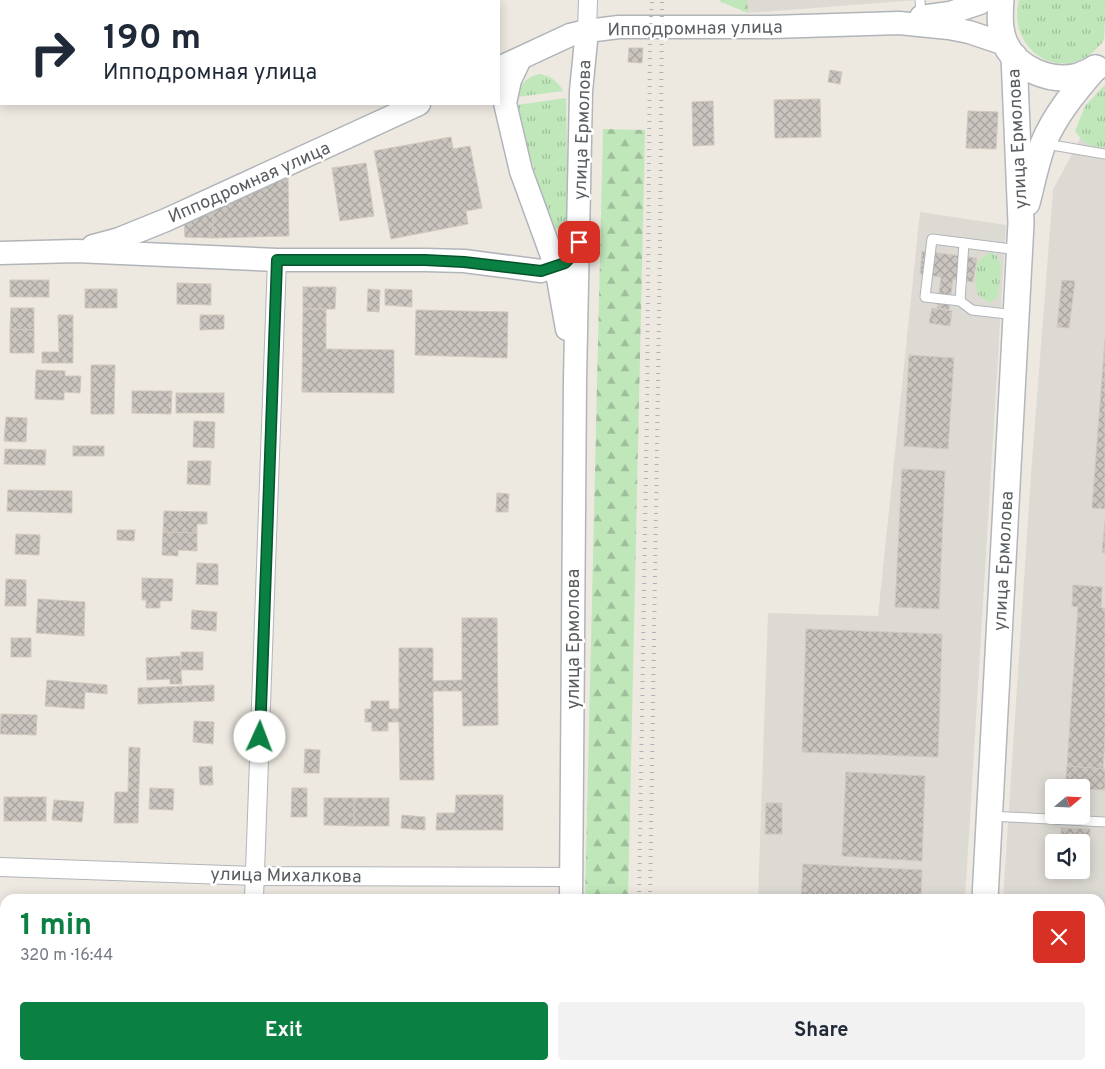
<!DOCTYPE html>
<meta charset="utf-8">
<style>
:root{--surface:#fff;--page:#f2f2f3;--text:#1f2937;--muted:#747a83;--accent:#0b8043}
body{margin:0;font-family:Overpass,sans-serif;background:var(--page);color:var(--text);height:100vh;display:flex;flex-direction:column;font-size:19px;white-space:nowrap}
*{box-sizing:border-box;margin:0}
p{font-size:16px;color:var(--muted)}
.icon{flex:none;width:28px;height:28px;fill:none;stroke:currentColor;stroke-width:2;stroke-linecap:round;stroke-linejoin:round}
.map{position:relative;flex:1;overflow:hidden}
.drawer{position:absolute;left:0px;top:894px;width:1105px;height:176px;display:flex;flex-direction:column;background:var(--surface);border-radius:15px 15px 0 0;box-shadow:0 2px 12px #0003}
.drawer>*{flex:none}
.guide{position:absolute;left:0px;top:0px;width:500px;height:105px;box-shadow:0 2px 12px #0003;background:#fff;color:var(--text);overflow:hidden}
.needle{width:32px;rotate:71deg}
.controls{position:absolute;left:1045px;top:779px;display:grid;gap:10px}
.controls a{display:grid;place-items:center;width:45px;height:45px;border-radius:5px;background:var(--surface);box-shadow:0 2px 12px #0003;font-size:25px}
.pin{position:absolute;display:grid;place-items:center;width:42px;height:42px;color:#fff;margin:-21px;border-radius:10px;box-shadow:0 2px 8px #0006}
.me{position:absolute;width:55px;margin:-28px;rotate:2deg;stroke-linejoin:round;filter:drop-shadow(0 0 4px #0008)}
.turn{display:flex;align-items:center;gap:18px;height:105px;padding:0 20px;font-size:22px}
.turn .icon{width:65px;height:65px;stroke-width:2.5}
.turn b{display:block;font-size:35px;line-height:42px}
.round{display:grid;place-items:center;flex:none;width:52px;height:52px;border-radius:5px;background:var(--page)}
.head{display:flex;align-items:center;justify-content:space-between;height:85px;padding:0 20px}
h1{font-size:30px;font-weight:700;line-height:38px;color:var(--accent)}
.primary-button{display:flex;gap:10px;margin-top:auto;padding:10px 20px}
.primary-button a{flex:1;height:58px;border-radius:5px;background:var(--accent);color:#fff;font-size:20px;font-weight:700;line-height:58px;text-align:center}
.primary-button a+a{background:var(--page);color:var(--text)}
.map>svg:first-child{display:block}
</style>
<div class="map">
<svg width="1105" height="1069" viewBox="0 0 1105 1069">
<defs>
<pattern id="grass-tufts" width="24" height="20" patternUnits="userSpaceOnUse" patternTransform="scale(1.25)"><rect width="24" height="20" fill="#c0e7ba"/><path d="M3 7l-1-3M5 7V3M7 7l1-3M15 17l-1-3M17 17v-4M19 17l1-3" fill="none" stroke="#9fbe9b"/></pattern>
<pattern id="forest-firs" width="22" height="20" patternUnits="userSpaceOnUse" patternTransform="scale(1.25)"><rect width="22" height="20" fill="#c0e7ba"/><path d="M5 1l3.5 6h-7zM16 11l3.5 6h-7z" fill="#9fbe9b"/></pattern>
<pattern id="building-cross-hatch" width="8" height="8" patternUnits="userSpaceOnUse" patternTransform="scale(1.25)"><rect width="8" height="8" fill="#cac5bf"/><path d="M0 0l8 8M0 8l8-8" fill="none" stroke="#a7a39f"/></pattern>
</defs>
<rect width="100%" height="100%" fill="#ede8e0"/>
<g fill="#dddad4" fill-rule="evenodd">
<path d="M747 0H917L748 13Z"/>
<path d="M1105 91V1069H992V1065H1100V899H1003L1031 475 1053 190ZM1054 788H1081V815H1054ZM1054 842H1081V870H1054Z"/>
<path d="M920 212 1006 225 965 899H758L768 613 878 616Z"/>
<path d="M752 1065H956L955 1069H751Z"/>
</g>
<g fill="url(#grass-tufts)">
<path d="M1019 0H1105C1105 10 1105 30 1104 39 1102 44 1096 49 1092 53 1053 83 1007 44 1019 0Z"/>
<path d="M540 74C550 76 558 81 563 91L517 97C521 83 526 77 540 74Z"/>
<path d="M1105 85V148C1090 148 1084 143 1075 131L1085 106Z"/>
<path d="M566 98 568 209C567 218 568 225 560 230L553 227 550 222 518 116 517 105Z"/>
<path d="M990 252 997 256 1001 266 998 296 990 303 978 295 975 280 978 261Z"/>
</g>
<g fill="url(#forest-firs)">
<path d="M720 0H747L748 13 721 2Z"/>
<path d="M603 129 645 130 628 899H585Z"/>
<rect x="582" y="1065" width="42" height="4"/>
</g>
<path fill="#c0e7ba" d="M0 0H209L1 1V104H6L0 105Z"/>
<g fill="url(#building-cross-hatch)" stroke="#d2c9be">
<path d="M629 48H643L642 63 628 62Z"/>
<path d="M830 70 842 72 840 84 828 82Z"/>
<path d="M820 99 821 137 775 138 774 100Z"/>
<path d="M713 101 714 145 693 146 692 102Z"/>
<path d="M968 111 998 112 996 149 966 148Z"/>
<path d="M451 137 453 149 470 146 482 208 466 211 468 224 391 239 374 151Z"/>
<path d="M366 163 374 216 340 221 332 168Z"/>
<path d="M288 176 289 236 213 238V209Z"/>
<path d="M213 209V238L185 237 184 221Z"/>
<path d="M922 251 977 258 973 282 953 279 949 310 937 308 941 277 920 274Z"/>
<rect x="10" y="280" width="39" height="17"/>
<path d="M1062 280 1075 281 1069 328 1057 327Z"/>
<path d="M177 283 211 284V305L177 304Z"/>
<path d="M303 287H336L335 309H303Z"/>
<rect x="85" y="289" width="32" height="19"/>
<path d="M368 289 380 290 379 312 367 311Z"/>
<path d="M385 289 412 290V307L385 305Z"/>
<path d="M11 308H34V330L10 329Z"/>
<path d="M932 308 952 311 950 326 929 323Z"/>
<path d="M303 309H326V349L394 350V393L302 392Z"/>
<path d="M416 310 508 312 507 358 415 355Z"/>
<path d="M58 315H73V363H42V352H59Z"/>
<path d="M200 315H224V329L200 330Z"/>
<path d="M10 329 34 330V353H10Z"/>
<path d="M1105 339V509L1092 508Z"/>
<path d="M909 355 954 358 948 449 904 446Z"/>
<path d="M91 365H115L114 414H91Z"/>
<path d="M36 370 65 371V376H81L80 393 64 392V400L35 399Z"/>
<path d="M132 391H172L171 414 132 413Z"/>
<rect x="176" y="393" width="48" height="20"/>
<path d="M6 417 27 418 26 442 4 441Z"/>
<path d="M194 421 215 422 214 448 193 447Z"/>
<rect x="73" y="446" width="31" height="10"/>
<path d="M5 449 46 450 45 465 4 464Z"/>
<path d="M188 461H211L210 485 187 484Z"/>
<path d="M902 469 945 471 939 609 895 607Z"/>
<path d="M8 490 72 491V513L7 511Z"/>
<path d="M497 493 509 494 508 512H496Z"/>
<path d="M164 511 207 512V524H197V533L163 532Z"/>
<path d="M1105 521V553L1102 552Z"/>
<path d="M117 530H135L134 541 117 540Z"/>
<path d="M163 532 197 533V551L178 550V556L162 555Z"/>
<path d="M16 534 40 535 39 555 15 554Z"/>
<path d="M197 563 218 564V585L196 584Z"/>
<path d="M142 578 173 579 172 601H160V608H146V600H142Z"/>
<path d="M6 579 26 580V606H5Z"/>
<path d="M1073 585 1102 587 1101 608H1105V737L1103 769 1067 766 1078 607 1072 606Z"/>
<path d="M38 599 85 602 84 636 36 633Z"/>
<path d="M192 610 217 612 216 631 191 629Z"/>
<path d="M462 618H497L498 725 463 726 462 691H433L434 780H400L399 722H388V731H372V722H365V709H371V701H389V709H399V648H433V681L462 680Z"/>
<path d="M806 629 942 634 938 757 802 752Z"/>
<rect x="11" y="638" width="20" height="19"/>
<rect x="181" y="652" width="22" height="18"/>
<path d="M180 656 182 684H170V679L147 680 146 658Z"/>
<path d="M47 680 107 685V694L85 692 84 709 45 706Z"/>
<path d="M214 685V701L138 704V688Z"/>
<path d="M1 714 37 715 36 735 0 734Z"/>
<path d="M194 721 214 722 213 744 193 742Z"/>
<path d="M129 747 140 748 138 823H114L115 792H128Z"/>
<path d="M305 749 320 750 319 773H304Z"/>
<path d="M212 766 213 785H200L199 767Z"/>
<path d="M1067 766 1105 769V790L1065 788Z"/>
<path d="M846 772 925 776 922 861 842 856Z"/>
<path d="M150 788 174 789 173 810 149 809Z"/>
<path d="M292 788H307V817H291Z"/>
<path d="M456 795H503V830H436L437 813H455Z"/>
<rect x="4" y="797" width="42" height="24"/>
<path d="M324 798H354V826L324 825Z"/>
<rect x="354" y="798" width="35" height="28"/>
<path d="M54 800 84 802 82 822 52 820Z"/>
<path d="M766 803H782V834H765Z"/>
<path d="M402 815 425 817V830L401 828Z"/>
<path d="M1061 828 1090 829 1089 857H1081V842H1061Z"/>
<path d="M803 864 922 870 921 899H801Z"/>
<path d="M94 895 115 896 114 899H94Z"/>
<path d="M1100 964H1105V1069H1089L1090 1065H1100Z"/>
<path d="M0 971 5 972V992L0 991Z"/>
<rect x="0" y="996" width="5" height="25"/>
<path d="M172 1065H197V1069H127V1067H172Z"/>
<rect x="350" y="1065" width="42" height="4"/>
<rect x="398" y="1065" width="33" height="4"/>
<path d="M867 1065H923V1069H866Z"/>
</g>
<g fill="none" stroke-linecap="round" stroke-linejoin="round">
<g stroke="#b1b5b9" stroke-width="11">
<g id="service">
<path d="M920 0 921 16"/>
<path d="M1046 144 1105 154"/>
<path d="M960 301 964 243"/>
<path d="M1016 315 972 310 960 301 925 297 932 239 1019 250"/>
<path d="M990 816 1105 822"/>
</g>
</g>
<g stroke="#b1b5b9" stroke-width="20">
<g id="minor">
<path d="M587 31 588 0"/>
<path d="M0 867 255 876 571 877"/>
<path d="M254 899 277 260"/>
<path d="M252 1069V1065"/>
</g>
</g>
<g stroke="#b1b5b9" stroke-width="25">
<g id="tertiary">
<path d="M921 17 950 13 980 3 984 0"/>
<path d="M520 59 510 80 505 103 521 171 556 267 567 329"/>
<path d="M499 68 570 35 587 31 619 27H771L899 23 949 28 969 32 1005 44"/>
<path d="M93 246 119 239 166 220 419 104"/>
<path d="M0 253 76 251 277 260H425L464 261 541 271 565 263 571 257 579 242"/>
<path d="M571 899 575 380 581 91 587 31"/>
<path d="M565 1069V1065"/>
</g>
</g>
<g stroke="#b2b7bc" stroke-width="28">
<g id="secondary">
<path d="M1001 0C1000 14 999 29 1005 43 1016 69 1051 83 1078 76 1084 74 1090 71 1096 68"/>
<path d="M1027 203C1032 184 1036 163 1043 144 1055 115 1075 91 1095 68"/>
<path d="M985 899 1021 223 1014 56"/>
<path d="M976 1069V1065"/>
</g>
</g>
<use href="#service" stroke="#fff" stroke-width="9"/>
<use href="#minor" stroke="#fff" stroke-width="18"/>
<use href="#tertiary" stroke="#fff" stroke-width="22"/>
<use href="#secondary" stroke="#fff" stroke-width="25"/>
<g stroke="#b0b1b2" stroke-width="4" stroke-dasharray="1 6" stroke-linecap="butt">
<path d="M639 899 647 410 650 40 652 0"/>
<path d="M650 899 660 250 662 0"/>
<path d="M637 1069V1065"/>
<path d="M647 1069V1065"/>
</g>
</g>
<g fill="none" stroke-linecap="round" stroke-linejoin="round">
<g stroke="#07532c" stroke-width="12">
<path id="route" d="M260 737 277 260H425L464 262 541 271 565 263 571 257 579 242"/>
</g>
<use href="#route" stroke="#0b8043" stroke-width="9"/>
</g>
<g text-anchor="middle" stroke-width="5" stroke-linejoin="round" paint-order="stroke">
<g font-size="18" fill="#595e62" stroke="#fff">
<text transform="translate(695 28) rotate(-1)" y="6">Ипподромная улица</text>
<text transform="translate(582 130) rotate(-88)" y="6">улица Ермолова</text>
<text transform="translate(1017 139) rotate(-93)" y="6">улица Ермолова</text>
<text transform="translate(249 182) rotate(-24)" y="6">Ипподромная улица</text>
<text transform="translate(1003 561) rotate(-87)" y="6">улица Ермолова</text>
<text transform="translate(573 639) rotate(-90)" y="6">улица Ермолова</text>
<text transform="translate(286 875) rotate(1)" y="6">улица Михалкова</text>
</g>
</g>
</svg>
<div class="controls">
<a><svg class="needle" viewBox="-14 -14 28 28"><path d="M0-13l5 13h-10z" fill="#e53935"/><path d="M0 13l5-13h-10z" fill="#747a83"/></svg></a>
<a><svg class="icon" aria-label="sound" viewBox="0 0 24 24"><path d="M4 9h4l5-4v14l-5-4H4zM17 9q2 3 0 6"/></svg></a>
</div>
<div class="pin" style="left:579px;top:242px;background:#d93025"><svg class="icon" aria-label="arrive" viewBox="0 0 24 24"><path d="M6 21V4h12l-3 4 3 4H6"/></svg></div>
<svg class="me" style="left:260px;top:737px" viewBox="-20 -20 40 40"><circle r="19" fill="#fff"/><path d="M0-13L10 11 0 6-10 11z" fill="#0b8043"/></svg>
<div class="guide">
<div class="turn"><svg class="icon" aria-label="right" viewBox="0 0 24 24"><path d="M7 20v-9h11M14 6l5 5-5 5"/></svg><div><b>190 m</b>Ипподромная улица</div></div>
</div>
<section class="drawer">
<div class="head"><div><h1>1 min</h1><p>320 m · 16:44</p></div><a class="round" style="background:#d93025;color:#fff"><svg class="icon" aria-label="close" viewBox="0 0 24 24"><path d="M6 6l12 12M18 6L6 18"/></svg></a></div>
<div class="primary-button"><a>Exit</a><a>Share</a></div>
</section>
</div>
